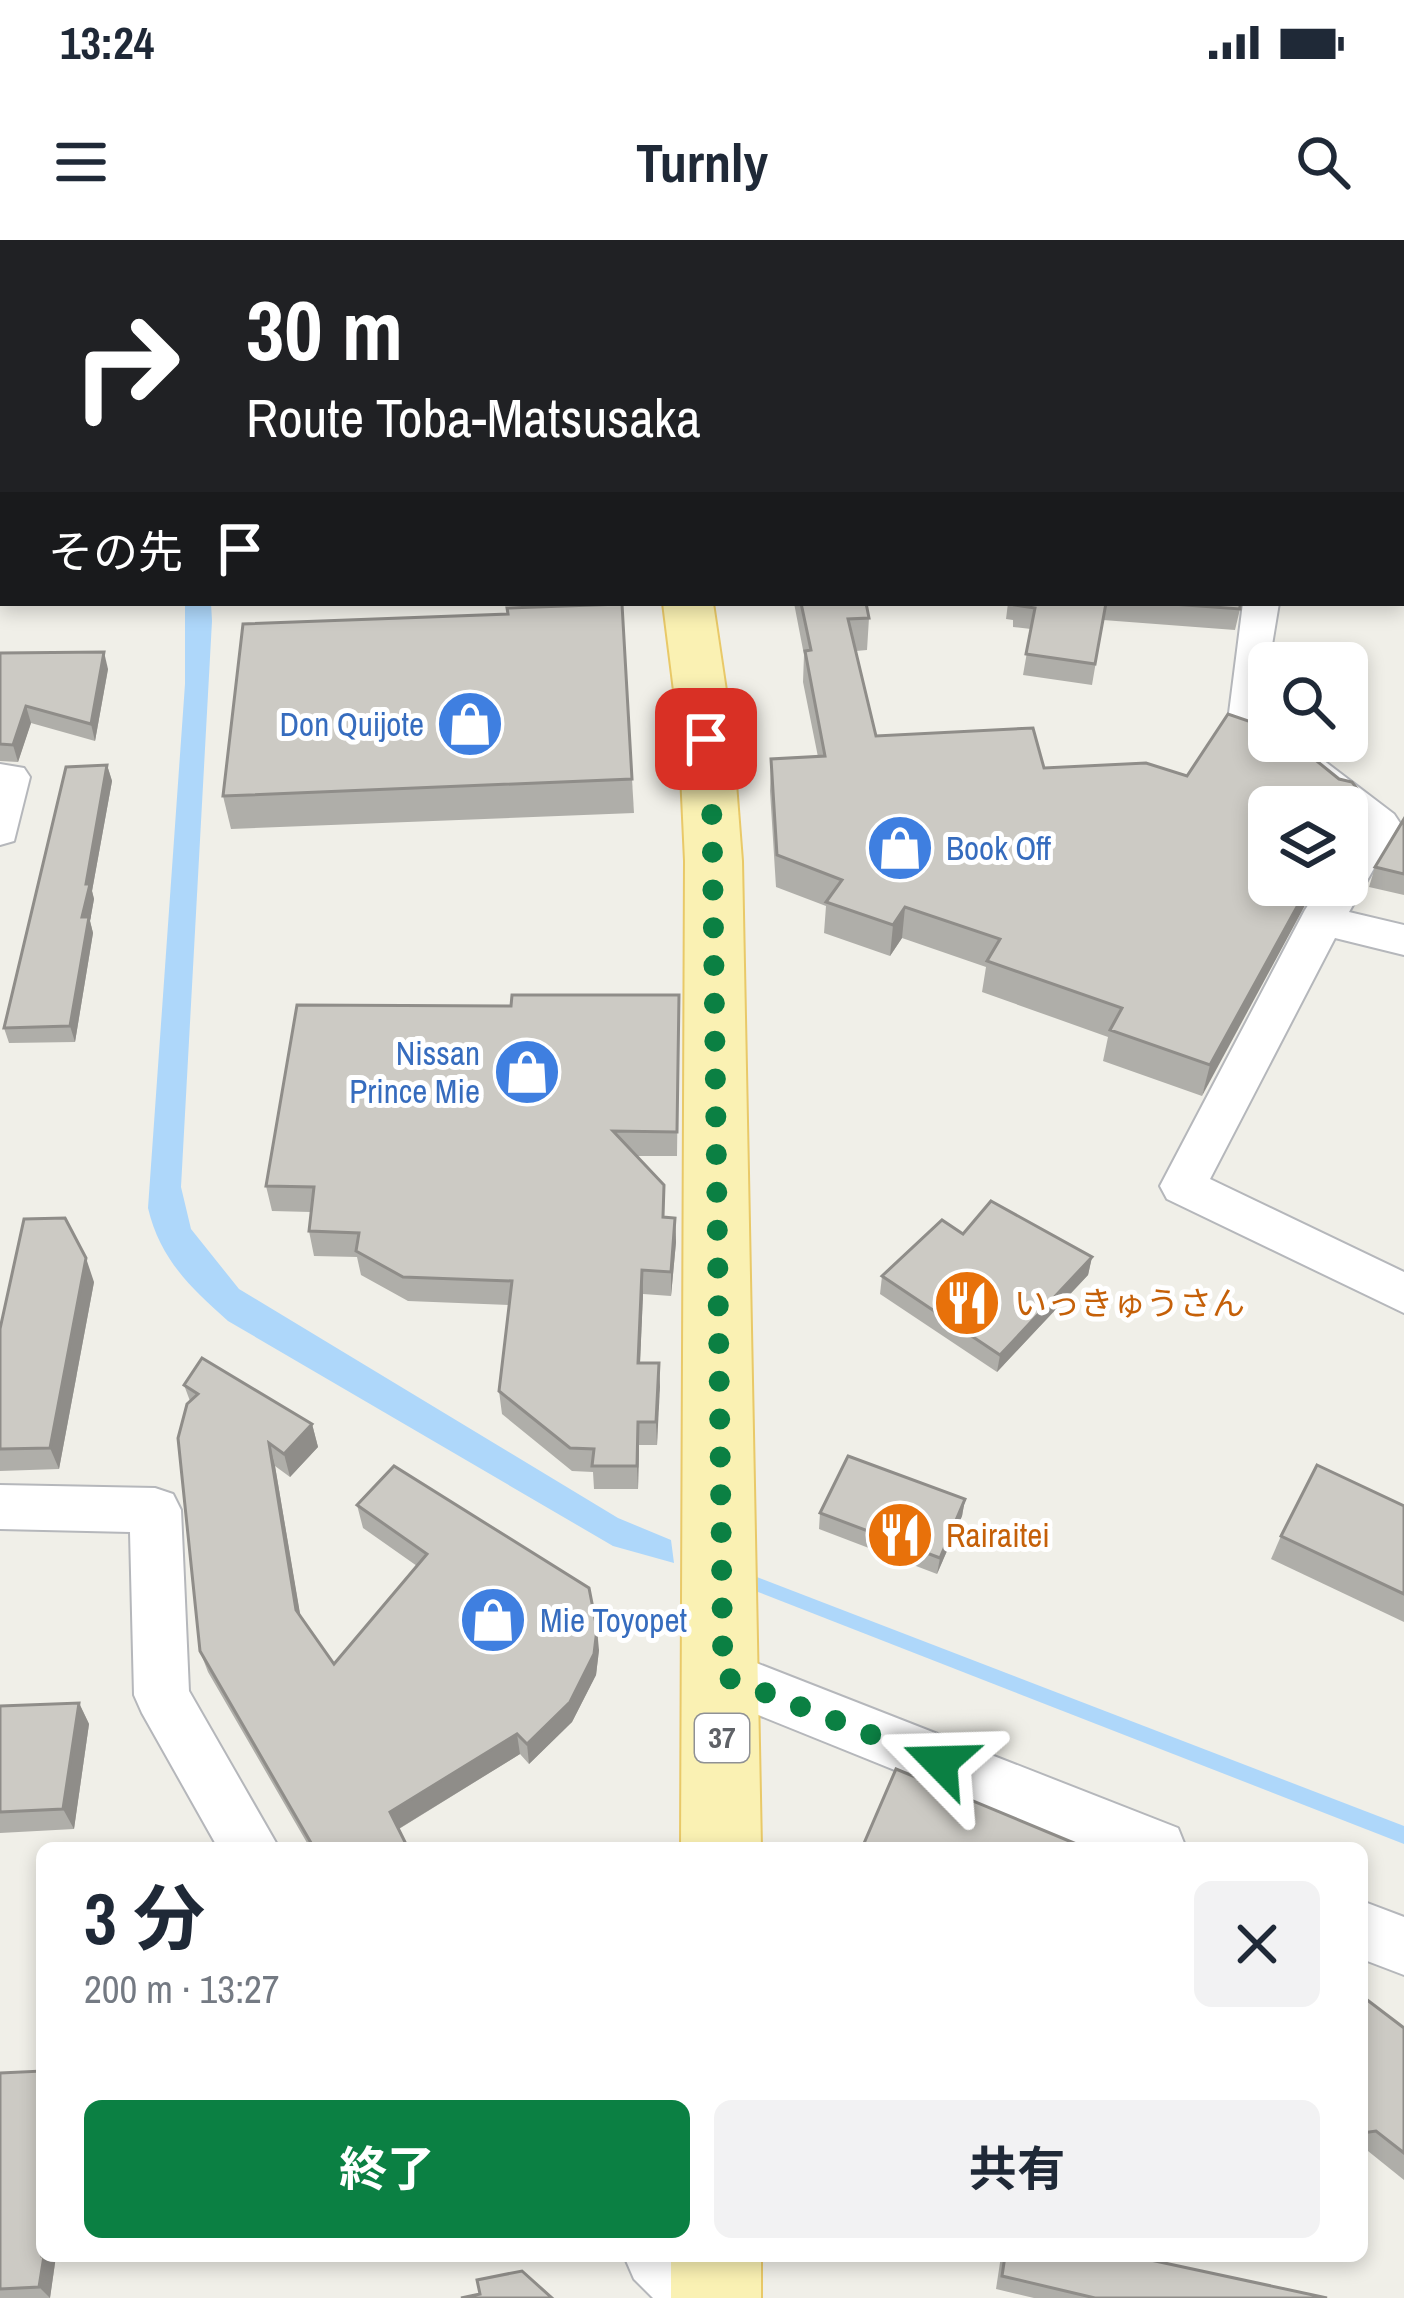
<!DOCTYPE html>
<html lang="ja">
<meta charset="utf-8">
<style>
:root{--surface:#fff;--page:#f2f2f3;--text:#1f2937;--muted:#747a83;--accent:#0b8043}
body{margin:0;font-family:"Archivo Narrow","Noto Sans JP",sans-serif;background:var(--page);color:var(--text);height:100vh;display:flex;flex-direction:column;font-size:45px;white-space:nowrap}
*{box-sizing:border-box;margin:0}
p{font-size:39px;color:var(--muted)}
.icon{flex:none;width:66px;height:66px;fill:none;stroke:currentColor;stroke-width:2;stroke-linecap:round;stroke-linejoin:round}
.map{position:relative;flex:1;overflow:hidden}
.sheet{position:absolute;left:36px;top:1602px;width:1332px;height:420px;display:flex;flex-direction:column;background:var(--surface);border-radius:18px;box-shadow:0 6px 18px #0003}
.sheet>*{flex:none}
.hud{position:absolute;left:0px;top:0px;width:1404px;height:366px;box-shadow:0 6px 18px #0003;background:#202124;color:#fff;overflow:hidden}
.buttons{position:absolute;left:1248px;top:402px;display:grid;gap:24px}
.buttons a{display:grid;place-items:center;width:120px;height:120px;border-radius:18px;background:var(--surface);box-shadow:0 6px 18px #0003;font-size:60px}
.pin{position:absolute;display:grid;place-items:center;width:102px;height:102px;color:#fff;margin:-51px;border-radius:24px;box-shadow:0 6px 18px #0006}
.me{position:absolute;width:132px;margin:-66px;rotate:292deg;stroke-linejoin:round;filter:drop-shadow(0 0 9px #0008)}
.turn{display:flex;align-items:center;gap:42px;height:252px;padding:0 48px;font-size:54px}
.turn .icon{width:156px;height:156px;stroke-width:2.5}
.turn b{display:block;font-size:84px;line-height:102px}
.then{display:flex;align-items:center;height:114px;padding:0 48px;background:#0003;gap:24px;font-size:45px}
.round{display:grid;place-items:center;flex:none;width:126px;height:126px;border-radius:18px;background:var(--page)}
.overview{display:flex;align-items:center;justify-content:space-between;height:204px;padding:0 48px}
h1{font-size:72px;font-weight:700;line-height:90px}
.cta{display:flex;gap:24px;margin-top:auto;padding:24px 48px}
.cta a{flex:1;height:138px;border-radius:18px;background:var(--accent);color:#fff;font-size:48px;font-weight:700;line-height:138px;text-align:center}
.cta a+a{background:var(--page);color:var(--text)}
.status{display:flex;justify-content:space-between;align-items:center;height:84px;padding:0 60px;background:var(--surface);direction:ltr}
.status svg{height:33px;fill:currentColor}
header{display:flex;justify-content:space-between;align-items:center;height:156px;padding:0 48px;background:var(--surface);font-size:54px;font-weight:700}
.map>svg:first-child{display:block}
</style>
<div class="status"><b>13:24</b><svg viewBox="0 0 49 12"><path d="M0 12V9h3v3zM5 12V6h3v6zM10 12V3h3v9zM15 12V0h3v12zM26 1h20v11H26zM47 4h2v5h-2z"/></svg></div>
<header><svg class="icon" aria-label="menu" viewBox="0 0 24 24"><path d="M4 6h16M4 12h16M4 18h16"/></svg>Turnly<svg class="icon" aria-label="search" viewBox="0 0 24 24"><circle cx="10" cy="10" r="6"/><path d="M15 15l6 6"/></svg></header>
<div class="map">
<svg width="1404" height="2058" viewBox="0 0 1404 2058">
<rect width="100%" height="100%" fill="#f0efe8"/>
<path fill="#aed7fa" d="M185 363H211L212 381 181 947 191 989 239 1049 618 1278 671 1300 674 1323 613 1306 228 1081C190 1047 160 1019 148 968L185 444Z"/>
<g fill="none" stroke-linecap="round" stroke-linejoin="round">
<path fill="#aed7fa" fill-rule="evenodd" d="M741 1331 1404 1586V1604L735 1343 733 1338 735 1333Z"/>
<g stroke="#b5b7bb" stroke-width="4">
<g id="street">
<rect x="1401" y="207" width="3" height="20"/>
<path d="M1243 363H1279L1269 423V501H1298L1394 574 1400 583 1349 672 1404 685V715L1335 698 1210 939 1404 1032V1073L1167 959 1160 946 1305 670 1321 645H1347V603L1358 586 1347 578V567H1333L1228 481Z"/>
<path d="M0 524 24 528 30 537 14 601 0 605Z"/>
<path d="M0 1245 155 1248 173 1254 181 1270 189 1451 279 1608H218L142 1473 134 1455 130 1292 0 1289Z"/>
<path d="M723 1410 1178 1588 1186 1608H1088L704 1453 695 1435 704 1417Z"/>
<path d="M1362 1661 1404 1677V1735L1362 1719Z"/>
<path d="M624 2016H704L723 2035 733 2058H653L634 2039Z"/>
</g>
</g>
<g stroke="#e9c968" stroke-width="4">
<g id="primary">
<path d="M574 0H616L618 3H576Z"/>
<path d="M663 363H713L732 491 742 621 761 1608H681L685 621 679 491Z"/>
<rect x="671" y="2016" width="90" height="42"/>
</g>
</g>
<use href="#street" fill="#fff" fill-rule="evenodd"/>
<use href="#primary" fill="#faf1b3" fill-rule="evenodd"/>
</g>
<g fill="#afaea9">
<path d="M794 363H866L869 378 867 410 856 411 876 496 1044 528 1187 536 1362 555 1352 586V609L1347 626V567L1269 645 1202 856 1103 821 1108 797 982 752 986 727 902 698 890 716 824 693 826 666 776 647 770 551 771 519 818 517 803 442 804 415Z"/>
<path d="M1008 363H1240V369L1235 390 1103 380 1092 445 1023 435 1031 389 1013 387V380L1006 379Z"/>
<path d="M508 374 632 539 634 573 231 589 223 556Z"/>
<path d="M0 413 108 429 95 501 31 483 18 522 0 521Z"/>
<path d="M107 525 112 541 92 651 94 659 90 681 93 693 75 802 9 803 4 788Z"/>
<path d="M1404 579V655L1369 647 1375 627Z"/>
<path d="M679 755 677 916H636L664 977 675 978 676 1002 671 1056 643 1054 640 1123H659L657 1205H639L638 1249H594L593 1232 572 1231 502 1174 499 1151 509 1065 408 1061 361 1035 357 1017 314 1016 309 991 311 972 272 971 266 946 511 766Z"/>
<path d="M963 994 1092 1017 1088 1035 997 1132 880 1054 882 1036Z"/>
<path d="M94 1042 59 1229 0 1231V1089Z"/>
<path d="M184 1145 312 1184 318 1207 290 1237 275 1226 300 1375 334 1424 417 1326 363 1288 357 1265 599 1410 596 1435 572 1482 529 1524 520 1514 399 1589 408 1608H310L208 1432 200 1411 190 1161Z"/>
<path d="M965 1259 962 1276 937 1334 819 1289 820 1273Z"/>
<path d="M1404 1266V1382L1271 1319 1281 1296Z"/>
<path d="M79 1463 89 1484 74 1589 0 1593V1466Z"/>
<path d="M1362 1756 1404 1788V1940L1363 1907Z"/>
<path d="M0 1833 42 2016H56L50 2058H0Z"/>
<path d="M1001 2016H1132L1327 2058H1034L996 2049Z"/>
</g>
<g fill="#8f8d89">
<rect x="0" y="195" width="3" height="18"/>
<path d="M104 412 108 429 95 501 91 484Z"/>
<path d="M26 466 31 483 18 522 13 505Z"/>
<path d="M107 525 112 541 92 651 94 659 90 681 93 693 75 802 70 786 82 677 86 644Z"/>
<path d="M1309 645H1316L1202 856 1210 825Z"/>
<path d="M905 667 902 698 890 716 893 685Z"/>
<path d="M675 978 676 1002 671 1056V1032Z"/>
<path d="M1092 1017 1088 1035 997 1132 1000 1115Z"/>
<path d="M86 1018 94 1042 59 1229 50 1208Z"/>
<path d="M642 1030 643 1054 639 1146 638 1123Z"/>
<path d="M659 1123 660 1147 657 1205 656 1182Z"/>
<path d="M638 1182 639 1205 638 1249 637 1226Z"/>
<path d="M312 1184 318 1207 290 1237 284 1214Z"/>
<path d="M269 1203 275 1226 303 1391 296 1370Z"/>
<path d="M965 1259 962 1276 937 1334 940 1318Z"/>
<path d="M597 1389 599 1410 596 1435 572 1482 529 1524 527 1504Z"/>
<path d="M79 1463 89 1484 74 1589 63 1569Z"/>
<path d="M517 1494 520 1514 395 1591 390 1572Z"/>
<path d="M44 2016H56L50 2058 39 2047Z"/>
</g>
<g fill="#cccac4" stroke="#8f8d89" stroke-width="3">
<path d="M0 0H449L447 3H3V195H0Z"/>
<path d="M694 0H765V3H695Z"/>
<path d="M1401 136 1404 137V181L1401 191Z"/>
<path d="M801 363H866L869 378 848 379 876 496 1033 488 1044 528 1146 523 1187 536 1228 474 1269 488V501H1292L1339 539 1352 542 1362 555 1352 571V609L1347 608V567H1269V645H1309L1210 825 1110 790 1122 768 987 721 1000 699 905 667 893 685 826 662 842 640 777 615 771 519 825 516 805 411 811 410Z"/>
<path d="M1016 363H1106L1095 424 1026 414 1035 368 1015 365Z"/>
<path d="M1158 363H1240V369Z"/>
<path d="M622 364 632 539 223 556 243 384 508 374 507 368Z"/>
<path d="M104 412 91 484 26 466 13 505 0 504V413Z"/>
<path d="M107 525 86 644H90L82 677H89L70 786 4 788 66 527Z"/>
<path d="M1404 579V634L1375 627Z"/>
<path d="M512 755H679L677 892 613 891 664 945 663 977 675 978 671 1032 642 1030 638 1123H659L656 1182H638L637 1226H592L594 1209 570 1208 499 1151 512 1041 403 1037 356 1011 359 993 309 991 314 947 266 946 297 765 511 766Z"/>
<path d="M991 961 1092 1017 1000 1115 882 1036 942 980 963 994Z"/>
<path d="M65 978 86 1018 50 1208 0 1209V1089L24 979Z"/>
<path d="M202 1118 312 1184 284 1214 269 1203 296 1370 334 1424 427 1314 357 1265 394 1226 589 1348 597 1389 594 1414 570 1462 527 1504 517 1494 390 1572 408 1608H314L200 1411 178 1198 187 1164 198 1154 184 1145Z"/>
<path d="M848 1216 965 1259 940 1318 820 1273Z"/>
<path d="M1317 1225 1404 1266V1354L1281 1296Z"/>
<path d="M79 1463 63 1569 0 1572V1466Z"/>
<path d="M896 1529 1086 1608H862Z"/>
<path d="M1362 1756 1404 1788V1913L1376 1891 1362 1893Z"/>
<path d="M42 1831V2016H44L39 2047 0 2049V1833Z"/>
<path d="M1005 2016H1132L1327 2058H1095L1002 2036Z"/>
<path d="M522 2031 552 2058H461L480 2054 477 2040Z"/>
</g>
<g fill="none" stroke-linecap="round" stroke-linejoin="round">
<path stroke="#0b8043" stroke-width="21" stroke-dasharray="0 37.8" d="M706 499 712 577 723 1436 940 1522"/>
</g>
<defs>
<g id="shop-disc" transform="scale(3.45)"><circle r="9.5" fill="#3f7fe0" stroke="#fff"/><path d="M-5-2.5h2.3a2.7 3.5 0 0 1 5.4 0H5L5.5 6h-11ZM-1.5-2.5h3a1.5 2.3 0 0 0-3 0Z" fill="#fff"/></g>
<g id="restaurant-disc" transform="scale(3.45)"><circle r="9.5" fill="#e8710a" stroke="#fff"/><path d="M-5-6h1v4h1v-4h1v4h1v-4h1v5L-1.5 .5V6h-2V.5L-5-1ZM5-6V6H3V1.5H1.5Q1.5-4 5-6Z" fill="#fff"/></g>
</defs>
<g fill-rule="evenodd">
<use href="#shop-disc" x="470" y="484"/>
<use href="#shop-disc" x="900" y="608"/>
<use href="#shop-disc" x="527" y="832"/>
<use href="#restaurant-disc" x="967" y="1063"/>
<use href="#restaurant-disc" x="900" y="1295"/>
<use href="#shop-disc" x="493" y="1380"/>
</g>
<g text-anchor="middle" stroke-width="10" stroke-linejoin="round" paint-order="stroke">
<rect fill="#fff" stroke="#8f9195" stroke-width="3" x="695" y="1474" width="54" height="48" rx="9"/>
<g font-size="30" font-weight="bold" fill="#5f6267">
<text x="722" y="1508">37</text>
</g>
<g font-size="33" fill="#366cbe" stroke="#fff" text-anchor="end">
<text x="424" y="496">Don Quijote</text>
<text x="946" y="620" text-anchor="start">Book Off</text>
<text x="480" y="825">Nissan<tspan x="480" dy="38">Prince Mie</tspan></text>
<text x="540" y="1392" text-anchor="start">Mie Toyopet</text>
</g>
<g font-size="33" fill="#c56008" stroke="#fff" text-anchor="start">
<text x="1014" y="1075">いっきゅうさん</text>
<text x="946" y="1307">Rairaitei</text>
</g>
</g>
</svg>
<div class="buttons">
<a><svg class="icon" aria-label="search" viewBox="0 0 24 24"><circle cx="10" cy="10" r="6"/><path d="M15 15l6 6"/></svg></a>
<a><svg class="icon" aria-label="layers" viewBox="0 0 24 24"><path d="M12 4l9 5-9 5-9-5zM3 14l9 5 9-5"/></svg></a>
</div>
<div class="pin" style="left:706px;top:499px;background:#d93025"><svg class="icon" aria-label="arrive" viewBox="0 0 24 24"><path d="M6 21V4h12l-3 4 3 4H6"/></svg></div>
<svg class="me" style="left:940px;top:1522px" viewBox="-20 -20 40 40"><path d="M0-17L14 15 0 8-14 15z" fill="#0b8043" stroke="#fff" stroke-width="4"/></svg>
<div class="hud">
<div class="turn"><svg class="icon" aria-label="right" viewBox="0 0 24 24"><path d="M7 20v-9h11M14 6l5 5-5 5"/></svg><div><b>30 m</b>Route Toba-Matsusaka</div></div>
<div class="then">その先<svg class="icon" aria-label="arrive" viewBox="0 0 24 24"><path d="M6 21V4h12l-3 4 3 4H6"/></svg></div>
</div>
<section class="sheet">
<div class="overview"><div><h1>3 分</h1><p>200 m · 13:27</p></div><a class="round"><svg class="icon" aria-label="close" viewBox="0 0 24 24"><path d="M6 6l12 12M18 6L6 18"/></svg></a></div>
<div class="cta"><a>終了</a><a>共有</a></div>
</section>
</div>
